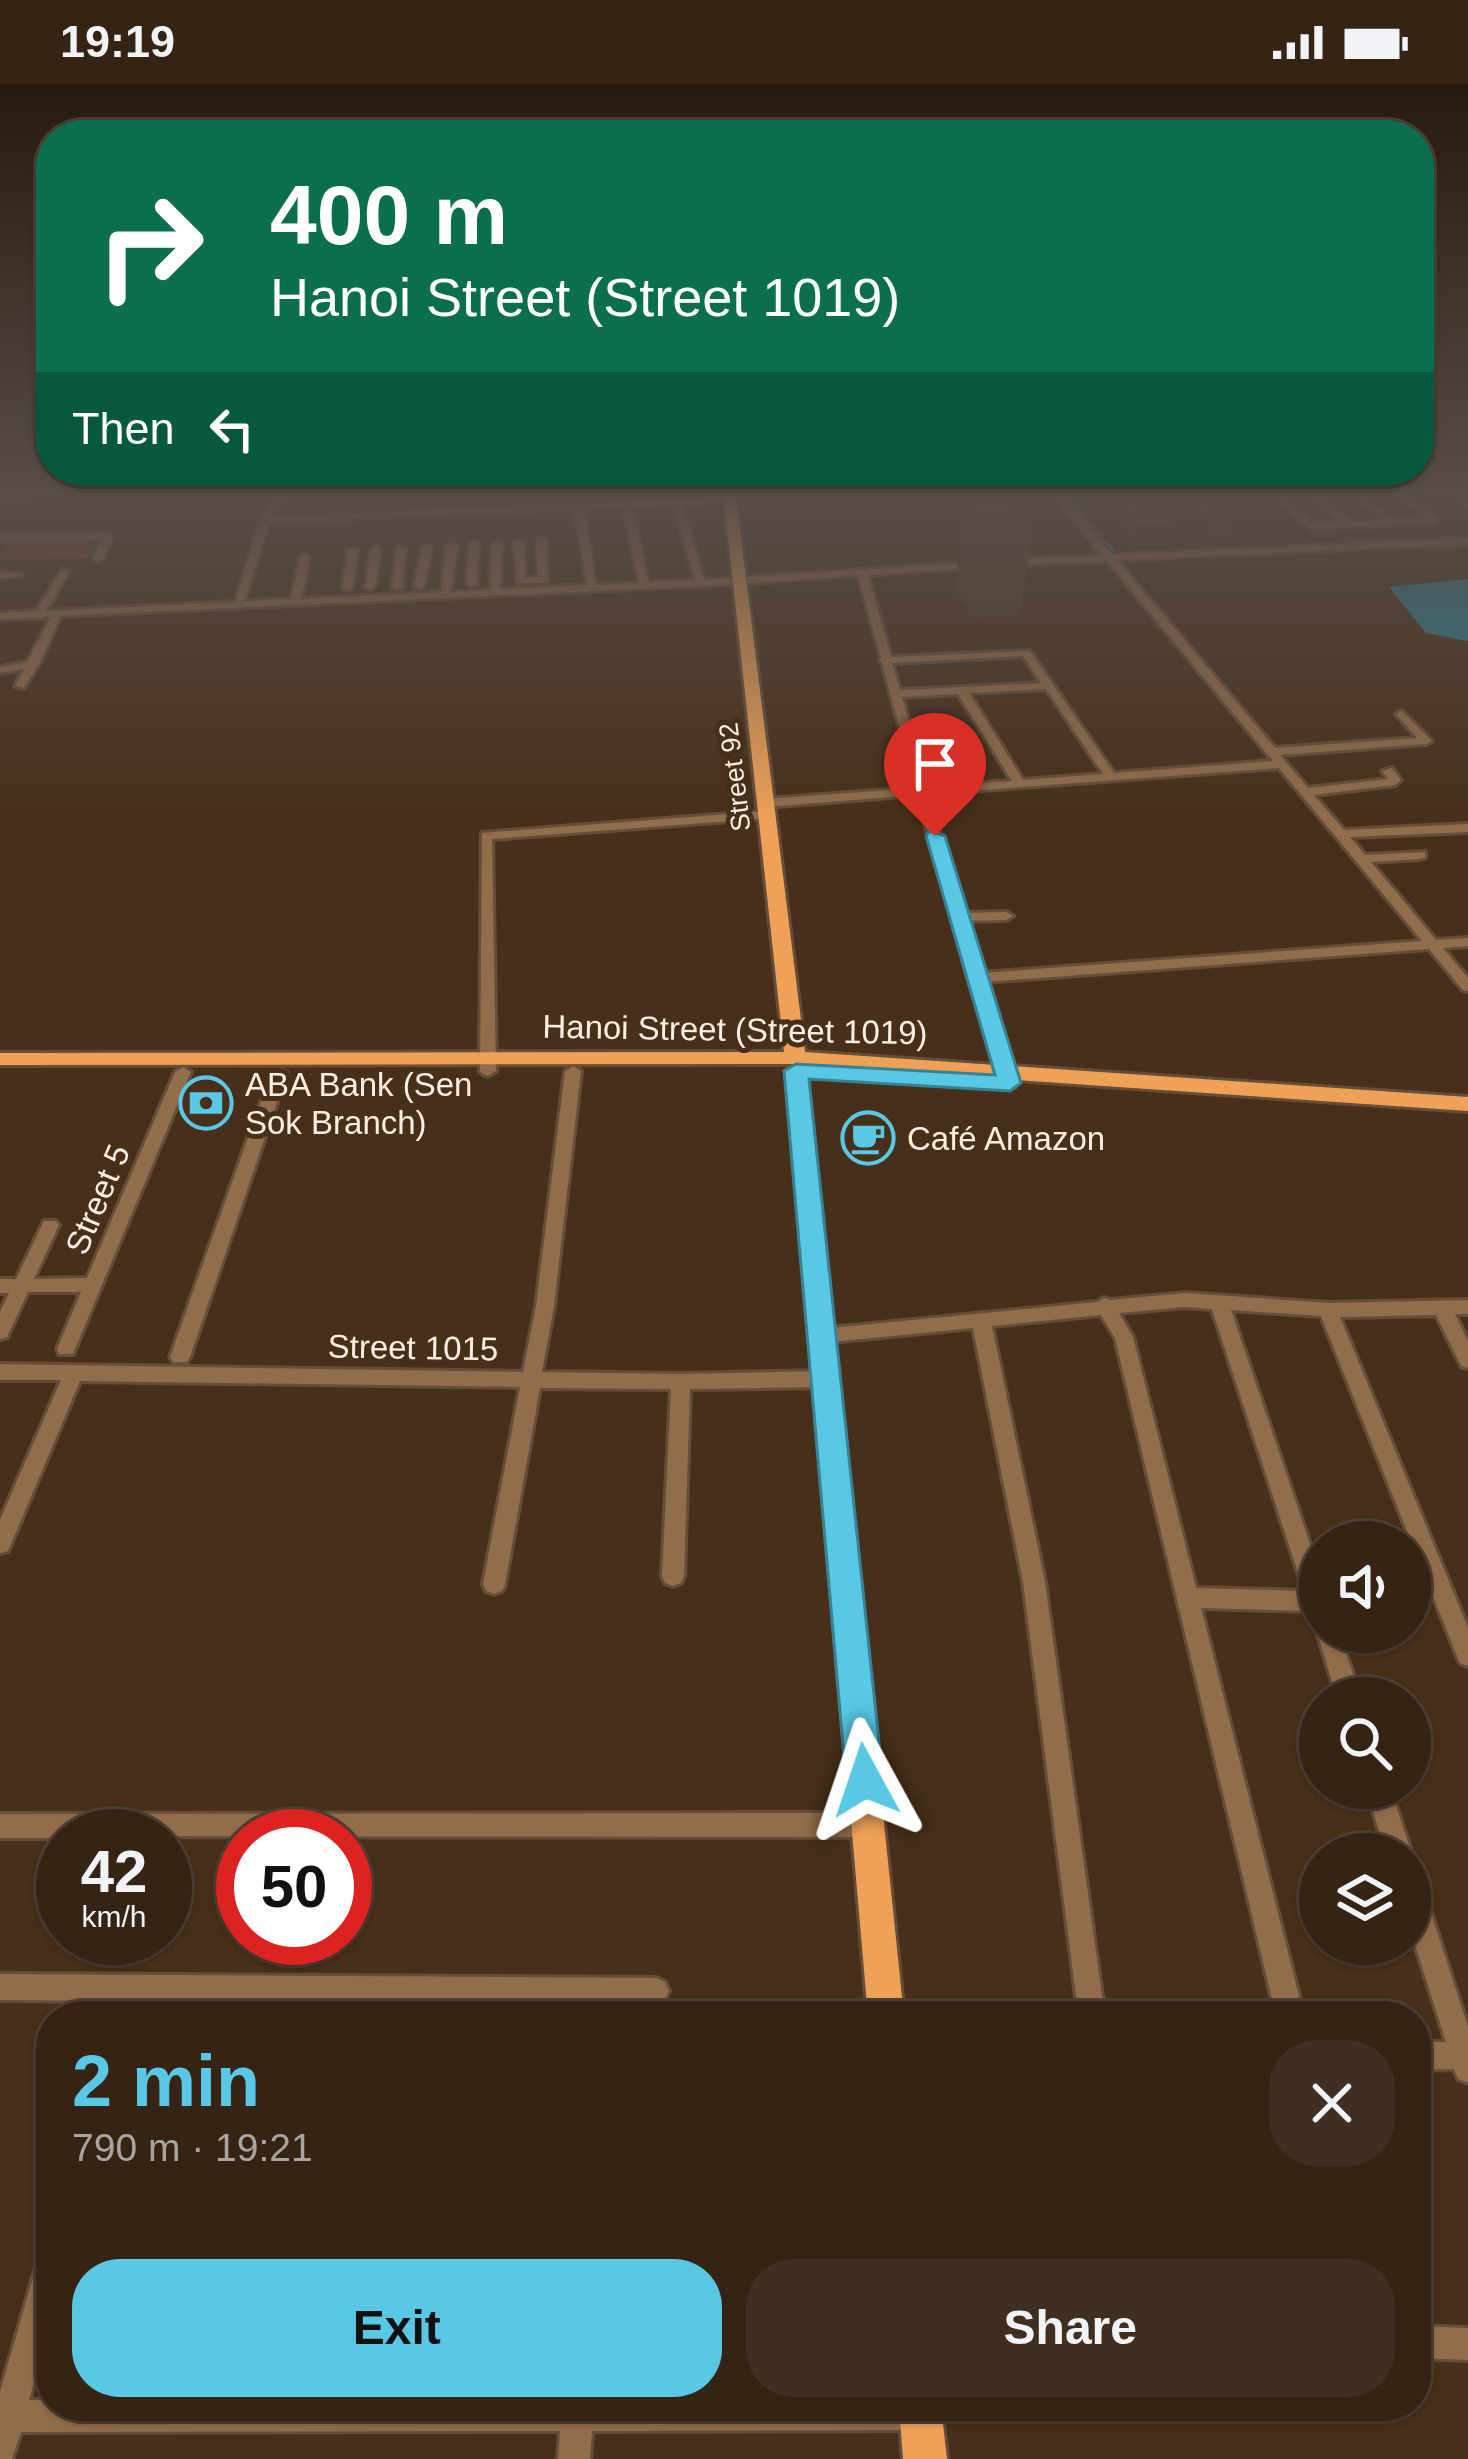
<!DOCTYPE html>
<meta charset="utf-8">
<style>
:root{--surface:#352313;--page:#402f21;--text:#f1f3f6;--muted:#aaa4a0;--line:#4f4033;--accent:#58c8e4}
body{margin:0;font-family:Arial,sans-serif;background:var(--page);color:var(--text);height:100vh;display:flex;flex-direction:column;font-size:45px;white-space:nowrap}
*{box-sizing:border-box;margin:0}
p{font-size:39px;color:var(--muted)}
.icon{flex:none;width:66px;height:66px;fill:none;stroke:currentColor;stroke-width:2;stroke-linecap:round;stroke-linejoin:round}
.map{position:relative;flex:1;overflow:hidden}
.side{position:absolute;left:36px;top:1917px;width:1395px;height:420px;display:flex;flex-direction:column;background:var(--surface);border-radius:48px;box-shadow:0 3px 9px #0004,0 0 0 3px var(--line)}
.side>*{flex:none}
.banner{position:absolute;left:36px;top:36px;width:1398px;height:366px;border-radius:48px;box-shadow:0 3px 9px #0004,0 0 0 3px var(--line);background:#0b6e4f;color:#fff;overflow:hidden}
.fabs{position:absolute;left:1299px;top:1437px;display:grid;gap:24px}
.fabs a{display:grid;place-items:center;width:132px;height:132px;border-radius:50%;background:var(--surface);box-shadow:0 3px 9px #0004,0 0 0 3px var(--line);font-size:60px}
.speed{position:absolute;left:36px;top:1725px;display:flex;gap:24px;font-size:60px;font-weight:700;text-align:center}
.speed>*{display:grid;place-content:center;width:156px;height:156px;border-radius:50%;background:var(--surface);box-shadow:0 3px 9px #0004,0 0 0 3px var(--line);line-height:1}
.speed small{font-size:30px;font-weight:400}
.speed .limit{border:18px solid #d22;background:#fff;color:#111}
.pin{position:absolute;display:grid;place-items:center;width:102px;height:102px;color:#fff;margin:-123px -51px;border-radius:50% 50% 50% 0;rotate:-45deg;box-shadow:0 0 12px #0007}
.pin .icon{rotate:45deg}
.me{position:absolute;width:132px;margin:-66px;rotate:355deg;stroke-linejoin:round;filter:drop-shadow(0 0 9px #0008)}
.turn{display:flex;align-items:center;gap:42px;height:252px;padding:0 36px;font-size:54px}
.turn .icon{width:156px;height:156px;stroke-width:2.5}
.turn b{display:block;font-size:84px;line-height:102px}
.then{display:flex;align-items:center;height:114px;padding:0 36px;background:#0003;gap:24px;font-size:45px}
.round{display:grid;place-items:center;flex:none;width:126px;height:126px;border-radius:48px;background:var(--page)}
.overview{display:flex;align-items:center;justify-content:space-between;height:204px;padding:0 36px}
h1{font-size:72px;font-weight:700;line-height:90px;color:var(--accent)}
.primary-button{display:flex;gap:24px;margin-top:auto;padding:24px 36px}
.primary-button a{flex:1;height:138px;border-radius:48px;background:var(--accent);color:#111;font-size:48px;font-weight:700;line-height:138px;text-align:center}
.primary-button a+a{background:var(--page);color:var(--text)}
.status{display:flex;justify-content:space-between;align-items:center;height:84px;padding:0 60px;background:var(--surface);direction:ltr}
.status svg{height:33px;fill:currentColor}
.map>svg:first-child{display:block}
</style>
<div class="status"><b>19:19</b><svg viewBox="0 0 49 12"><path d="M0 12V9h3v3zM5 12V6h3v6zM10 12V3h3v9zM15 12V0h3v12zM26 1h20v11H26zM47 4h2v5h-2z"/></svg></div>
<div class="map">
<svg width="1468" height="2375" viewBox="0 0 1468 2375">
<rect width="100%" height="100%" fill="#472f19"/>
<path fill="#65411d" d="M103 454 94 474 0 476 4 456Z"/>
<path fill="#238399" d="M1468 495V557L1426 549 1389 503Z"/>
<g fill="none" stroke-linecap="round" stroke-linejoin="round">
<path stroke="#238399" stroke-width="3" d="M1061 406 1116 470"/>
<g stroke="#644e39" stroke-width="6">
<g id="minor">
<path d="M87 406H145L0 416V410Z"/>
<path d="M283 406H291L272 433 733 414 730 419 682 421 704 496 981 478V482L978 483 868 491 891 573 1030 567 1114 689 1273 677 1107 477 1002 481 1000 479 1005 476 1103 472 1049 406H1058L1112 471 1468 454V460L1117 476 1275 664 1417 654 1396 630 1402 627 1432 657 1426 660 1280 671 1308 704 1388 695 1382 687 1392 684 1401 696 1395 701 1314 711 1344 746 1468 740V748L1350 753 1365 771 1425 768V774L1420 775 1371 778 1436 856 1468 854V862L1443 864 1468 894V907L1463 906 1429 865 984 898 1017 999 1015 1003H1003L968 894 917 711 766 723 760 719 766 715 916 704 882 579 879 576 881 574 858 491 740 500 61 532 39 580 24 604 15 602 24 585 0 589V583L27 578 51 533 0 535V529L36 527 62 485 70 487 46 527 235 518 259 440ZM674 421 695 496 648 498 632 423ZM623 423 639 499 596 501 584 425ZM575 425 587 501 500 505 502 461 497 458 492 461 490 506 451 508 457 462 452 459 447 462 441 508 301 515 310 473 305 470 300 473 291 515 245 517 269 438ZM1023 572 1041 599 900 606 892 579ZM1046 605 1103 690 1023 696 969 609ZM958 610 1012 697 927 703 902 613ZM1279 684 1422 857 982 889 965 837 1006 836 1013 832 1006 828 963 829 929 710Z"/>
<path d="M1267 406H1276L1313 439 1340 438 1303 406H1312L1350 437 1383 436 1346 406H1355L1393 435 1427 434 1392 406H1402L1439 436 1435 439 1311 445Z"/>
<path d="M1443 406H1453L1468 417V424Z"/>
<path d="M0 451 108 450 113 453 103 475 98 478 93 475 102 456 0 457Z"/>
<path d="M541 454 546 457 548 496 543 499H517L514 458 519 455 524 458 525 494 538 493 536 457Z"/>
<path d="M474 458 479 461 477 500 472 503 467 500 469 461Z"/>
<path d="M427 461 432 464 424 502 419 505 414 502 422 464Z"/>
<path d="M376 462 381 465 375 503 370 506 365 503 371 465Z"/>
<path d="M401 462 406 465 402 503 397 506 392 503 396 465Z"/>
<path d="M353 464 358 467 352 504 347 507 342 504 348 467Z"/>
<path d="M0 488 22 491 0 494Z"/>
<path d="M767 727 773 731 771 734 492 755 496 987 488 992 483 990 480 987 482 749Z"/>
<path d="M573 982 581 987 554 1222 542 1288 681 1290 826 1287 833 1290 836 1295 833 1300 826 1303 690 1305 684 1492 681 1499 673 1502 665 1499 662 1492 671 1305 540 1304 505 1500 502 1507 494 1510 486 1507 483 1500 520 1303 80 1297 11 1460 8 1467 0 1469V1436L61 1296H0V1280L523 1288 536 1222 565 987Z"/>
<path d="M183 983 191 988 73 1270H59L57 1265 81 1208H28L7 1253 0 1255V1228L9 1209H0V1195H16L44 1137H56L59 1141 34 1195 87 1194 175 988Z"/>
<path d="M279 984 287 989 190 1273 187 1278H173L170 1273 271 989Z"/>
<path d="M1185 1209 1328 1219 1468 1216V1230H1455L1468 1257V1284L1461 1282 1436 1231 1340 1233 1468 1544V1582L1460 1579 1457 1572 1321 1232 1231 1226 1320 1490V1533L1311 1527 1201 1524 1304 1932H1276L1115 1254 1101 1231 992 1242 1045 1498 1102 1912 1110 1932H1082L1076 1912 1023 1498 973 1244 821 1259 814 1257 812 1252 814 1247 821 1245 1097 1218 1104 1214 1111 1216ZM1185 1223 1212 1225 1304 1507 1196 1504 1133 1253 1119 1229Z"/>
<path d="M1320 1541V1548H1339L1361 1614H1337L1317 1548Z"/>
<path d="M1366 1704H1390L1412 1770 1410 1774V1770H1386Z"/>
<path d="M869 1729 878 1732 881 1741 878 1750 869 1753 63 1752V1754H0V1730Z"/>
<path d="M1410 1791 1419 1795 1423 1804 1468 1943V1999L1458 1995 1454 1985 1416 1986V1958H1446L1410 1845Z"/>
<path d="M0 1890 656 1894 665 1898 669 1907 665 1916 656 1920H618V1932H590L591 1920 467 1919 466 1932H438L440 1919 302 1918 300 1932H272L275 1918 140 1917 136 1932H108L113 1917 0 1916Z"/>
<path d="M51 2168V2238L29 2316H51V2322H932L935 2330 930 2341 919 2346 592 2347 590 2375H558L560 2347 21 2348 12 2375H0V2308L36 2183 40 2172Z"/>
<path d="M1416 2242 1468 2244V2276L1416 2274Z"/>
</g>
</g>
<g stroke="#644e39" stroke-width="6">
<g id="major">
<path d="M723 406H735L805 968 1468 1013V1027L796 981 806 987 904 1932H868L786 987 796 980 0 981V969L784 968Z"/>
<path d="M899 2322H941L947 2375H903Z"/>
</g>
</g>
<use href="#minor" fill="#926d4b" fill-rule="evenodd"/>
<use href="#major" fill="#eea257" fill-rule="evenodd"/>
</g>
<g fill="#533e2a">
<path d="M986 409 1033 444 1020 532 971 533 955 504 964 418 984 417Z"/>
<path d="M1182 412 1232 437 1228 453 1204 452 1135 458 1111 430 1114 414 1141 423 1179 422Z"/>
</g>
<path fill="#443222" d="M1207 436 1204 452 1135 458 1139 442Z"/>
<g fill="#614831" stroke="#443222" stroke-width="3">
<path d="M1008 408 1033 444 981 446 964 418 991 417 986 409Z"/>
<path d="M1206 411 1232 437 1207 436 1139 442 1114 414H1132L1141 423H1167L1192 422 1182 412Z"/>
</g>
<linearGradient id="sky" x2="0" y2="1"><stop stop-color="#271a0e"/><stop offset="0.55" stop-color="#584d49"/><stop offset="1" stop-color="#584d49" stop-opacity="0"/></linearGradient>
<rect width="1468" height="739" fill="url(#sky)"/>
<path fill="#58c8e4" stroke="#398294" stroke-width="3" d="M929 747 945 752 1021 999 1010 1007 809 995 883 1696 878 1709 865 1714 852 1709 846 1696 784 987 796 980 995 991 926 752Z"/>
<defs>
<g id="bank-ring" transform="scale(2.7)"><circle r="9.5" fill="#472f19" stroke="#58c8e4" stroke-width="1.5"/><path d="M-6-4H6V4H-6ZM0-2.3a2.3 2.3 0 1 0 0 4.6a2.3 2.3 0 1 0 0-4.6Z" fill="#58c8e4"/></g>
<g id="cafe-ring" transform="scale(2.7)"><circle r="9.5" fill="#472f19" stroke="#58c8e4" stroke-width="1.5"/><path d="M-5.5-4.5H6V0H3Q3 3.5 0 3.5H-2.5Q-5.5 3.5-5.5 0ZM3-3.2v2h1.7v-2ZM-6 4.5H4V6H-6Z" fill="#58c8e4"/></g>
</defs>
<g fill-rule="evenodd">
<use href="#bank-ring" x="206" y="1019"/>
<use href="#cafe-ring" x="868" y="1054"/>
</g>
<g text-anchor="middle" stroke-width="10" stroke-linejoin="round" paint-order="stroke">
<g font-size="27" fill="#ffefe2" stroke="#472f19">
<text transform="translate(735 693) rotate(-97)" y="9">Street 92</text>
</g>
<g font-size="33" fill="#ffefe2" stroke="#472f19">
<text transform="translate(735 945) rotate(1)" y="12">Hanoi Street (Street 1019)</text>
<text transform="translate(97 1115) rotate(-67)" y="12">Street 5</text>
<text transform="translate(413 1263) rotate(1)" y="12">Street 1015</text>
</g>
<g font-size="33" fill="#ffefe2" stroke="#472f19" text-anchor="start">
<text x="245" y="1012">ABA Bank (Sen<tspan x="245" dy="38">Sok Branch)</tspan></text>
<text x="907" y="1066">Café Amazon</text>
</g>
</g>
</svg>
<div class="fabs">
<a><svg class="icon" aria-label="sound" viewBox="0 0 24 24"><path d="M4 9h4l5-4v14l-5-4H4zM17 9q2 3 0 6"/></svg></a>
<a><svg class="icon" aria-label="search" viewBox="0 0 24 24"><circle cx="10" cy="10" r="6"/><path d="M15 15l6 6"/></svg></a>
<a><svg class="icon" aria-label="layers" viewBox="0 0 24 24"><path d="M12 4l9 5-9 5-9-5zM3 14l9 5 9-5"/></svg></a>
</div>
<div class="speed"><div>42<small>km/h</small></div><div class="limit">50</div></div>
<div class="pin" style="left:935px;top:752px;background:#d93025"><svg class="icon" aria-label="arrive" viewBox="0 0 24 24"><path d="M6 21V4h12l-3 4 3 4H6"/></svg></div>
<svg class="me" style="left:865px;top:1696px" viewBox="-20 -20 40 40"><path d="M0-17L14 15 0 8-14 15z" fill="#58c8e4" stroke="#fff" stroke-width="4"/></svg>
<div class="banner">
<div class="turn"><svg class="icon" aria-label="right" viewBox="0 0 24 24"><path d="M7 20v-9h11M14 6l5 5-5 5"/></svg><div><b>400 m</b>Hanoi Street (Street 1019)</div></div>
<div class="then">Then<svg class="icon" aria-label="left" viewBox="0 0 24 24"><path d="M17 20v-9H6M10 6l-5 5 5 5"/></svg></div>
</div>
<section class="side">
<div class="overview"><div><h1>2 min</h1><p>790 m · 19:21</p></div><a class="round"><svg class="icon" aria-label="close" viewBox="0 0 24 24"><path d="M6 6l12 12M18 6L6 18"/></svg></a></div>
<div class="primary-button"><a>Exit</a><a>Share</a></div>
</section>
</div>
